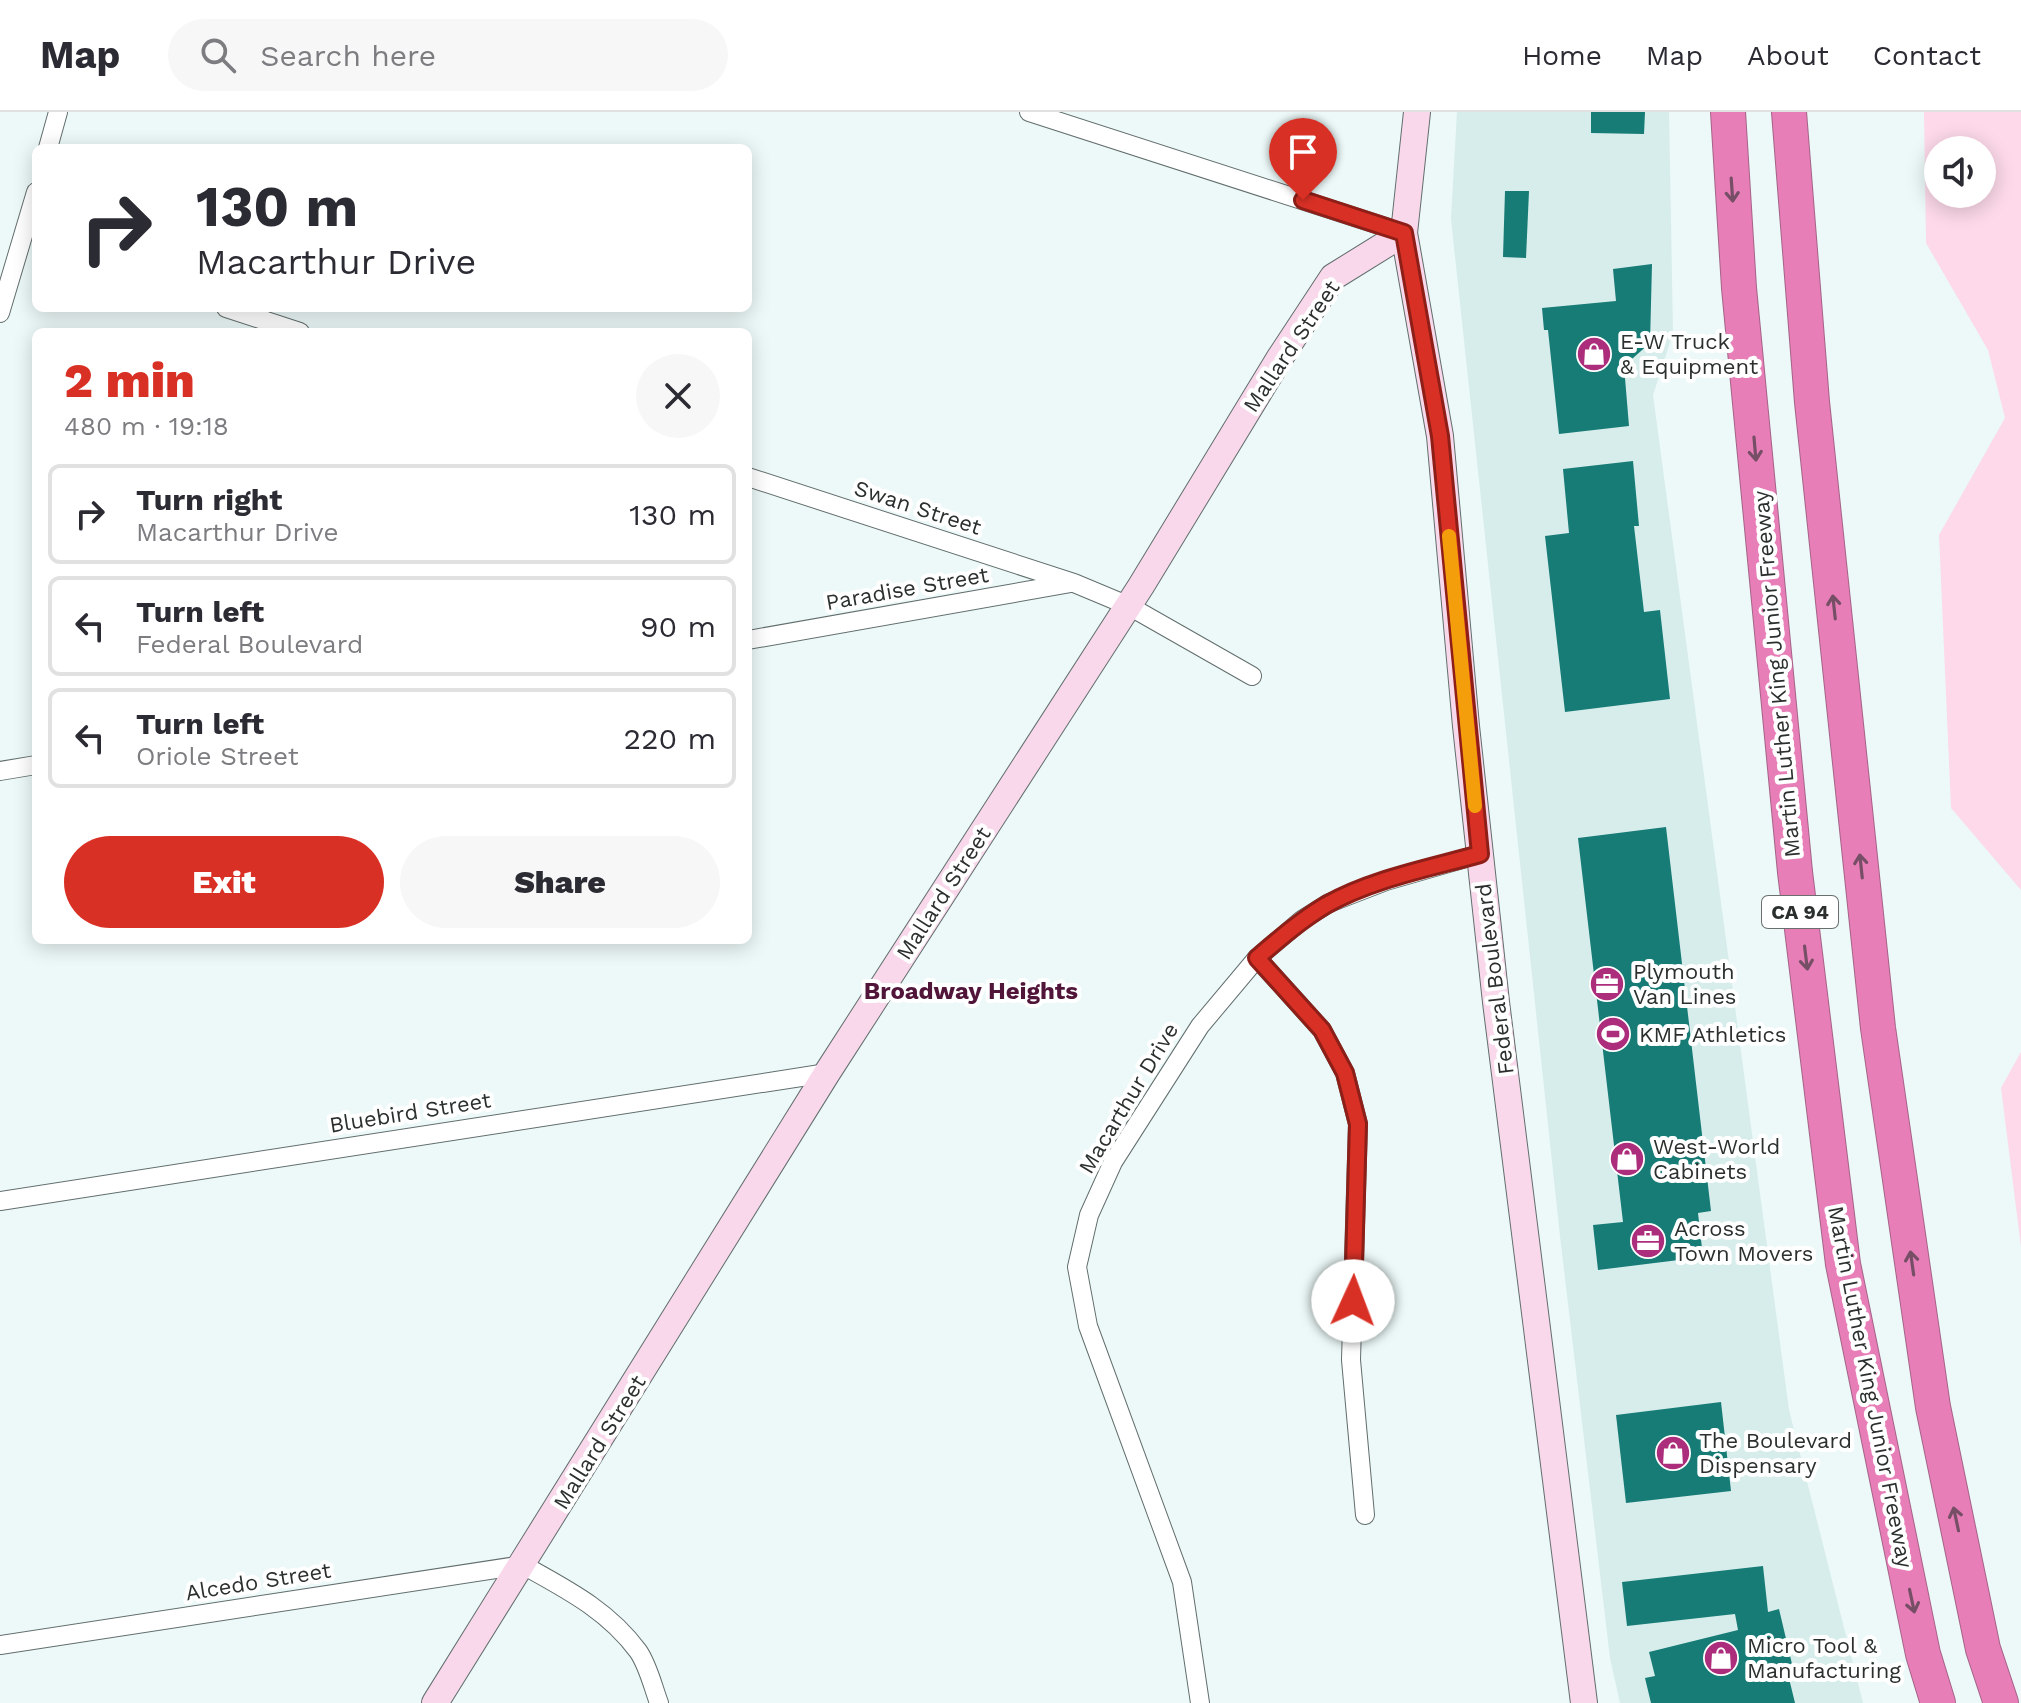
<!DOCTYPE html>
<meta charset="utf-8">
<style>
:root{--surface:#fff;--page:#f7f7f7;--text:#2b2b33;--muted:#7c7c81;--line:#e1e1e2;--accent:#d93025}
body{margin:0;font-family:"Work Sans",sans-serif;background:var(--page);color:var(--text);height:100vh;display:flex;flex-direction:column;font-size:30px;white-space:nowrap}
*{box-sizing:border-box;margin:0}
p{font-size:26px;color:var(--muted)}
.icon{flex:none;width:44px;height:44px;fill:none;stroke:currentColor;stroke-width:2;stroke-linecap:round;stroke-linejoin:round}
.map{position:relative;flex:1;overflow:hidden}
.side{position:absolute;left:32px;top:216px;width:720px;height:616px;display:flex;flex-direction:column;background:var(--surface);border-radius:12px;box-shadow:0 4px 20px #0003}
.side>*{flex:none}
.banner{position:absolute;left:32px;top:32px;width:720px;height:168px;border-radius:12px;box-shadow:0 4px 20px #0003;background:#fff;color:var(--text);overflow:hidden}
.tools{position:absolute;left:1924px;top:24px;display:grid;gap:16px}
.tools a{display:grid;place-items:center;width:72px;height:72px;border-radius:50%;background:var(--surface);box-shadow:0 4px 20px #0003;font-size:40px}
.pin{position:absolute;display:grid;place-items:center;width:68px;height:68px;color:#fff;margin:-82px -34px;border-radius:50% 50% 50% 0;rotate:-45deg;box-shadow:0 0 8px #0007}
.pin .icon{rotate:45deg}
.me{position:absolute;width:88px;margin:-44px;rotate:2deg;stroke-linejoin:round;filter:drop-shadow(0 0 6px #0008)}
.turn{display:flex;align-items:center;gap:28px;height:168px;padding:0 32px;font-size:36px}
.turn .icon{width:104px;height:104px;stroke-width:2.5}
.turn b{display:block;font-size:56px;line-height:68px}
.round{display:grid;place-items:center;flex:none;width:84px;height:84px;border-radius:42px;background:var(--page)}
.overview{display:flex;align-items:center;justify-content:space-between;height:136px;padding:0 32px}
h1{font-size:48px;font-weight:800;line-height:60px;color:var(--accent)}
.primary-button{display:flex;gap:16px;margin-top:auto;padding:16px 32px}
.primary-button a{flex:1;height:92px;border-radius:48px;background:var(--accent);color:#fff;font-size:32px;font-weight:800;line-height:92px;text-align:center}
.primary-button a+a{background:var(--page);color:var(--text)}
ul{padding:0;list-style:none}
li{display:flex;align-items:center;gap:24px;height:100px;margin:0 16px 12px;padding:0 16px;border:4px solid var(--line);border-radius:12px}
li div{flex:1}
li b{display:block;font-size:30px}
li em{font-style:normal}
header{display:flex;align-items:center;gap:48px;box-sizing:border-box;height:112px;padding:0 40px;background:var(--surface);border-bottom:2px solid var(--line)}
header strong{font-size:38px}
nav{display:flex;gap:44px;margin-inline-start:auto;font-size:28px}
.search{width:560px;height:72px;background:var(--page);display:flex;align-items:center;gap:20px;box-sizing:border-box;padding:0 28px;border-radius:44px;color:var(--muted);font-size:30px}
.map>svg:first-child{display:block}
</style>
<header>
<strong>Map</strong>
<div class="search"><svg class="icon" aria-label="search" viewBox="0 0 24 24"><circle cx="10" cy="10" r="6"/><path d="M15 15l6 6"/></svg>Search here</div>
<nav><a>Home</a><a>Map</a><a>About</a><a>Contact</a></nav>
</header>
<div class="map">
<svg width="2021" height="1591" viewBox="0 0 2021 1591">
<rect width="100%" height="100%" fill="#ecf9f8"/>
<path fill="#d6edeb" d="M1457 0H1669L1673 221 1653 283 1789 1298 1863 1591H1620L1610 1546 1560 1124 1451 107Z"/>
<g fill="#fdd9ea" fill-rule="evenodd">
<path d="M1924 0H2021V778L1951 696 1939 423 2005 306 1988 238 1926 131ZM1938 38H1982V82H1938Z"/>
<path d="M2021 940V1135L2001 976Z"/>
</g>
<g fill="#177b76">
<path d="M1591 0H1645L1644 22 1591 21Z"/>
<path d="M1505 79H1529L1526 146 1503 145Z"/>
<path d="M1652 152 1650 231 1624 254 1629 314 1559 322 1548 218H1544L1542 196 1616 189 1613 157Z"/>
<path d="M1633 349 1639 414H1634L1644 500 1660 498 1670 587 1565 600 1545 424 1569 421 1563 357Z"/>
<path d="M1666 715 1711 1099 1698 1101 1703 1145 1598 1158 1593 1113 1623 1110 1578 726Z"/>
<path d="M1721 1290 1731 1379 1626 1391 1616 1303Z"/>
<path d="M1763 1454 1768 1500 1779 1497 1792 1552 1786 1554 1795 1591H1651L1645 1566 1655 1564 1649 1540 1738 1518 1735 1502 1627 1514 1622 1470Z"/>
</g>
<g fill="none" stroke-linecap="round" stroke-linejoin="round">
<g stroke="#626e6d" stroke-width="20">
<g id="street">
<path d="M1029 0 1404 121"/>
<path d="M48 36 58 0"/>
<path d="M226 196 300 220"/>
<path d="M0 201 36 80"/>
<path d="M748 365 1074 471 1129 494 1252 564"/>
<path d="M748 528 1071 471"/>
<path d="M0 659 36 653"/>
<path d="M1257 846 1322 918 1345 961 1358 1012 1351 1248 1365 1403"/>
<path d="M0 1089 827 961"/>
<path d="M0 1533 523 1453C566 1477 608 1498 638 1539 648 1553 653 1575 659 1591"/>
<path d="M1200 1591 1182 1470 1088 1214 1077 1155 1089 1103 1113 1050 1200 914 1257 846 1302 808 1329 791 1386 769 1480 742"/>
</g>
</g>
<g stroke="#626e6d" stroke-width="28">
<g id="secondary">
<path d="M1417 0 1404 121 1440 324 1466 614 1496 890 1584 1591"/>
<path d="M435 1591 827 961 1141 474 1279 247 1333 165 1404 121"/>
</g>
</g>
<g stroke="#a56388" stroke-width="36">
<g id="highway">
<path d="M1728 0 1739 176 1795 760 1843 1152 1923 1542 1938 1591"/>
<path d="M1789 0 1812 290 1878 916 1933 1295 1983 1537 2001 1591"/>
</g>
</g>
<use href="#street" stroke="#fff" stroke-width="18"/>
<use href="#secondary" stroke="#f8d8ea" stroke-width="26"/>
<use href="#highway" stroke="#e77eb8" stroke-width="34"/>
</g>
<defs><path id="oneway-shaft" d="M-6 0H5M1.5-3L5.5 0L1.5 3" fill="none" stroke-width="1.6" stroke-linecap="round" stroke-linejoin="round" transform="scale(2)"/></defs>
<g stroke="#764f66">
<use href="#oneway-shaft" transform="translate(1732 78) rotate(86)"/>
<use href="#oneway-shaft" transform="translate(1755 337) rotate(85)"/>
<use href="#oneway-shaft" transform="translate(1834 495) rotate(-96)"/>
<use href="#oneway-shaft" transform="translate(1861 754) rotate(-96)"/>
<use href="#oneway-shaft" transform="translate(1806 846) rotate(83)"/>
<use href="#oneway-shaft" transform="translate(1912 1151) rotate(-98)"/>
<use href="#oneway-shaft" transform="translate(1956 1407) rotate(-102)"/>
<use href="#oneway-shaft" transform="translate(1912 1489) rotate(78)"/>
</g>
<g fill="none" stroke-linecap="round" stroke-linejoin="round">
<g stroke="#8d1f18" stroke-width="20">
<path id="route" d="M1303 88 1404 121 1440 324 1480 742C1430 756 1372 767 1326 793 1301 808 1279 827 1257 846L1322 918 1345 961 1358 1012 1353 1189"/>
</g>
<use href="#route" stroke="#d93025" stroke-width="14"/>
<path stroke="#f59e0b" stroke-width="14" d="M1449 424 1475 694"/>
</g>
<defs>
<g id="shop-disc" transform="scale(1.8)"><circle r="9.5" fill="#ac2d7b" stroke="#fff"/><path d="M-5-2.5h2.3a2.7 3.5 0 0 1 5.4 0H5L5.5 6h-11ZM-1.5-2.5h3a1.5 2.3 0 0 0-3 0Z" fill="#fff"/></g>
<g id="office-disc" transform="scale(1.8)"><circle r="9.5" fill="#ac2d7b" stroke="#fff"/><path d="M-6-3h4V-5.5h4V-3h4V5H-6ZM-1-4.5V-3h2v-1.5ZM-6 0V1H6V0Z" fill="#fff"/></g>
<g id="stadium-disc" transform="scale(1.8)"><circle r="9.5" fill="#ac2d7b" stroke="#fff"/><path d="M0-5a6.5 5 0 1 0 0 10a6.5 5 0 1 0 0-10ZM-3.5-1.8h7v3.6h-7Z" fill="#fff"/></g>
</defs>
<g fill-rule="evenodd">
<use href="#shop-disc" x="1594" y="242"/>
<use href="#office-disc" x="1607" y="872"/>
<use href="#stadium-disc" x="1613" y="922"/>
<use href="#shop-disc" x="1627" y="1047"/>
<use href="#office-disc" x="1648" y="1129"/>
<use href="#shop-disc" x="1673" y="1341"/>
<use href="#shop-disc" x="1721" y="1546"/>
</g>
<g text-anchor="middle" stroke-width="8" stroke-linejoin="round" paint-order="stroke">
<rect fill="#fff" stroke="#6b6e6d" stroke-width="2" x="1762" y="784" width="76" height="32" rx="6"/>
<g font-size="20" font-weight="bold" fill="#2b302f">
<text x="1800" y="807">CA 94</text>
</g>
<g font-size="22" fill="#2b302f" stroke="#fff" text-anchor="start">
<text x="1620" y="237">E-W Truck<tspan x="1620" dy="25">&amp; Equipment</tspan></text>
<text x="1633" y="867">Plymouth<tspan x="1633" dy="25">Van Lines</tspan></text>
<text x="1639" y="930">KMF Athletics</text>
<text x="1653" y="1042">West-World<tspan x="1653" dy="25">Cabinets</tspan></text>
<text x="1674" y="1124">Across<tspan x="1674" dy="25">Town Movers</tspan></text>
<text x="1699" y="1336">The Boulevard<tspan x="1699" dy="25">Dispensary</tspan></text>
<text x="1747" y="1541">Micro Tool &amp;<tspan x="1747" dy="25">Manufacturing</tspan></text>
</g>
<g font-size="22" fill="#2b302f" stroke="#fff">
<text transform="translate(1291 234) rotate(-56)" y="8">Mallard Street</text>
<text transform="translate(918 395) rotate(18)" y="8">Swan Street</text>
<text transform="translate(907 476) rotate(-10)" y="8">Paradise Street</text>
<text transform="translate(1776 562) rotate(-95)" y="8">Martin Luther King Junior Freeway</text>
<text transform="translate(943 781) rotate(-57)" y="8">Mallard Street</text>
<text transform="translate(1494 867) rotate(-97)" y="8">Federal Boulevard</text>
<text transform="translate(1128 986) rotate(-59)" y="8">Macarthur Drive</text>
<text transform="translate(410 1000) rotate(-9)" y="8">Bluebird Street</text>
<text transform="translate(1871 1275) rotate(79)" y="8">Martin Luther King Junior Freeway</text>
<text transform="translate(599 1330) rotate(-58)" y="8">Mallard Street</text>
<text transform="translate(258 1469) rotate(-9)" y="8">Alcedo Street</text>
</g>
<g font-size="24" font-weight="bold" fill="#52153a" stroke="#fff">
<text x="971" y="887">Broadway Heights</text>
</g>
</g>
</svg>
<div class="tools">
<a><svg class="icon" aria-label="sound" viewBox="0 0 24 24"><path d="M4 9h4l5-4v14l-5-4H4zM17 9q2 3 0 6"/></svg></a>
</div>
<div class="pin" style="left:1303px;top:88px;background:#d93025"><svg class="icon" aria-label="arrive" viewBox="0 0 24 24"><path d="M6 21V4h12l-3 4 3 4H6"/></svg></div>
<svg class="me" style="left:1353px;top:1189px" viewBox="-20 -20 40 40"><circle r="19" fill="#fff"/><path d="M0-13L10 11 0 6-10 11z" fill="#d93025"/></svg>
<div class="banner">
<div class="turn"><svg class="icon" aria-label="right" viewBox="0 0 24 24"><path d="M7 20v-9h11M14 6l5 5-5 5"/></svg><div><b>130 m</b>Macarthur Drive</div></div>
</div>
<section class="side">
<div class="overview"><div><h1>2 min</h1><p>480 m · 19:18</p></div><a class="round"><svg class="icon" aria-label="close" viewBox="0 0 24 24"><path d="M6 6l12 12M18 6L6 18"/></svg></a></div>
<ul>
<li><svg class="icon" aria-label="right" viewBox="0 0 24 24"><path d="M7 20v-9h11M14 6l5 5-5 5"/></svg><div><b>Turn right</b><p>Macarthur Drive</p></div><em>130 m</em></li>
<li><svg class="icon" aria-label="left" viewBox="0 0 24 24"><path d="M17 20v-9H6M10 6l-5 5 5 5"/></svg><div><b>Turn left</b><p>Federal Boulevard</p></div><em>90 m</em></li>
<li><svg class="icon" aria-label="left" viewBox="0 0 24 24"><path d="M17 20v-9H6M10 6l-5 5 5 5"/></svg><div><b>Turn left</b><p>Oriole Street</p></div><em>220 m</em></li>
</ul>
<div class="primary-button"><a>Exit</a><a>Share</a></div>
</section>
</div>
